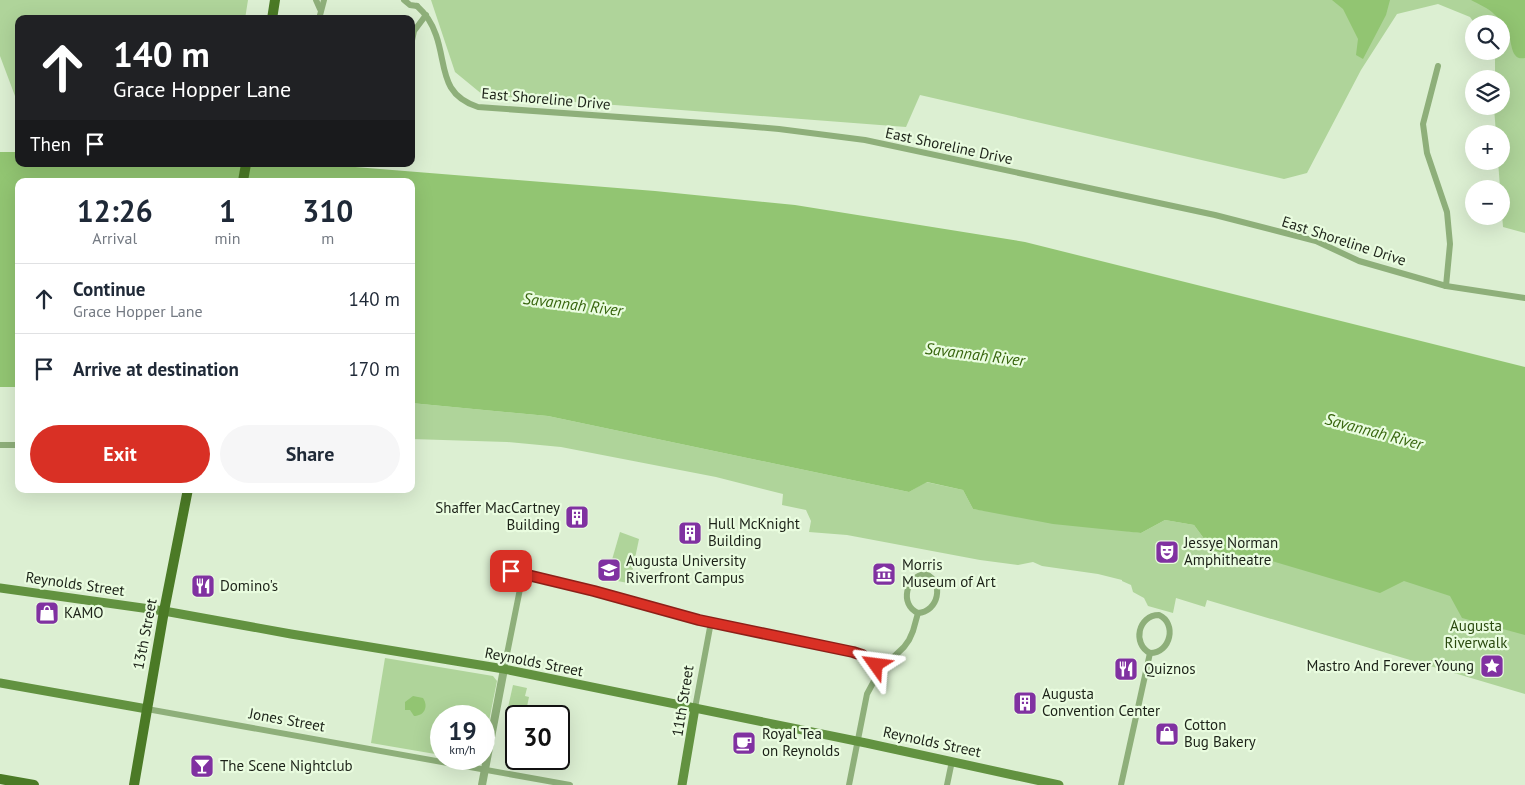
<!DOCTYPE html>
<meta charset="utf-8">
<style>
:root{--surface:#fff;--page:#f6f6f7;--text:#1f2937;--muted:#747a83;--line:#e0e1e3;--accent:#d93025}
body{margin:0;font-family:"PT Sans",sans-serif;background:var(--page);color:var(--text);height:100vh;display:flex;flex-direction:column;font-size:19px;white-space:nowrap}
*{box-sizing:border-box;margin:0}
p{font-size:16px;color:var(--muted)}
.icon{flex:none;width:28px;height:28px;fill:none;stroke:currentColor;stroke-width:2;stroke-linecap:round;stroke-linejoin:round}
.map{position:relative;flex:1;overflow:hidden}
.sheet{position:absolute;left:15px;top:178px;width:400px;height:315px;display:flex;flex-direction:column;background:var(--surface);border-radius:10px;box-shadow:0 5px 20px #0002}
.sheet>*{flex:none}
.top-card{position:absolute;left:15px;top:15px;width:400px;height:152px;border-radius:10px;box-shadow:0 5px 20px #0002;background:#202124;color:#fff;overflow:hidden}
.tools{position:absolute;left:1465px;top:15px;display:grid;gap:10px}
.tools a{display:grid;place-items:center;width:45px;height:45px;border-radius:50%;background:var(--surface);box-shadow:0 5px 20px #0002;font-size:25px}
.speed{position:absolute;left:430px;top:705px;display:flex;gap:10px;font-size:25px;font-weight:700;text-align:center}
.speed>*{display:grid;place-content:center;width:65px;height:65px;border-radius:50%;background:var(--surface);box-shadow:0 5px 20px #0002;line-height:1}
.speed small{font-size:12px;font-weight:400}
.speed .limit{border:2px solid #111;border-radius:8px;background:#fff;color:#111}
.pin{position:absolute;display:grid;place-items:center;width:42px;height:42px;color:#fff;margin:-21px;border-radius:10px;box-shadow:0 2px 8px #0006}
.me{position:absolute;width:55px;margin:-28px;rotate:301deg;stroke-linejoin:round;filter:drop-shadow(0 0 4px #0008)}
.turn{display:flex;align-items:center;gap:18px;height:105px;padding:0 15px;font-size:22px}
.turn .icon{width:65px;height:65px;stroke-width:2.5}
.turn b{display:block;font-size:35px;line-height:42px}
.then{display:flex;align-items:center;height:48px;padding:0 15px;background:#0003;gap:10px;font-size:19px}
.eta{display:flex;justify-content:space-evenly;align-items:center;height:85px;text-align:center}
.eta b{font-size:30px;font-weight:800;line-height:35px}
.action{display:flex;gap:10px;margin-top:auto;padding:10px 15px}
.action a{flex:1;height:58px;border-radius:30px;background:var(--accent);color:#fff;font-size:20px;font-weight:800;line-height:58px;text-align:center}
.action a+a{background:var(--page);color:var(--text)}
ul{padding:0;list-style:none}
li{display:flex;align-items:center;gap:15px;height:70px;padding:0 15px;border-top:1px solid var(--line)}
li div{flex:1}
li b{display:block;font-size:19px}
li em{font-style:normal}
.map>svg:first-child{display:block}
</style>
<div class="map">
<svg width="1525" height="785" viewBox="0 0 1525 785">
<rect width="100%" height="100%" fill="#dcefd2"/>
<g fill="#afd49a">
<path d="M0 0H248L245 19H19V99L15 96 0 56Z"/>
<path d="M431 0H1525V233L1503 227 1498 161H1501V134H1496L1494 107 1501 106V79H1495V51H1501V24H1475L1470 17 1438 4 1397 14 1361 70 1307 173 1284 179 920 95 906 127 483 95 455 72Z"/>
<path d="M411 403 548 416 909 492 926 482 963 490 973 509 1141 533 1165 520 1194 525 1213 551 1265 559 1395 568 1525 602V694L1207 600 1205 607 1176 598 1173 613 1148 606 1144 598 1133 592 1131 585 1122 581V580L1098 574 1042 566 1033 562 1018 565 980 560 847 535 809 532 811 521 806 510 782 505 783 494 716 477 561 447 507 442 411 439Z"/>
<path d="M620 532 639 539 630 582 628 583 607 579V577Z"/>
<path d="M385 658 493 676 497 681 484 746V716H441V755L371 743Z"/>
<path d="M513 685 527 688 525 696 529 697 525 716 507 712Z"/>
</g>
<g fill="#92c572">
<path d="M1332 0H1390L1386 15 1363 59 1356 55 1358 39 1343 9Z"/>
<path d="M1471 0H1525V58C1511 61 1512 44 1509 35 1507 29 1500 19 1495 15 1489 8 1478 4 1471 0Z"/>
<path d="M0 152H19V164H318L655 191 795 205 1025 242 1525 367V635L1462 618 1450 596 1404 581 1380 593 1265 559 1213 551 1194 525 1165 520 1141 533 1053 524 973 509 963 490 927 482 909 492 548 416 411 403V181H19V387H0Z"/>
<path d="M413 696 423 698C429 707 424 716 414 716L410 710H405V702Z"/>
</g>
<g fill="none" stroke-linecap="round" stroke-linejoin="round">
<g stroke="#8eaf7a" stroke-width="6">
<path d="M316 0 320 9"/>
<path d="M404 0 410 5 417 6"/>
<path d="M417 6C426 14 432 23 436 35 447 66 439 94 478 107L732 125 779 129 865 140 1215 215 1316 241 1359 261 1446 286 1525 298"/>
<path d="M319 19 324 0"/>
<path d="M411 45 414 31 426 15"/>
<path d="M1438 66 1423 124 1427 153 1447 212 1450 244 1446 286"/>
<path d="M0 445H19"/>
<path d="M511 571 594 591 699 620 853 652 867 658 880 670"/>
<path d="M926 574C945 583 938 612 918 613 899 605 906 575 926 574Z"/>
<path d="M1159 615C1177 623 1171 653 1150 653 1132 644 1138 615 1159 615Z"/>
<path d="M504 669 523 574"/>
<path d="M695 708 711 622"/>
<path d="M147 709 570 785"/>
<path d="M849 785 867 694 880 670 904 647 909 640 913 631 918 613"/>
<path d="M947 785 952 761"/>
<path d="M1121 785 1150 653"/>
</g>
<path stroke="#8eaf7a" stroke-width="8" d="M482 785 504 669"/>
<g stroke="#629240" stroke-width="9">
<path d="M0 588 164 611 291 634 504 669 866 743 1059 785"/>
<path d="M0 683 147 709"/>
<path d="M682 785 695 708"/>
</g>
<g stroke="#4b7a26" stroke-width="10">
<path d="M272 19 275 0"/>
<path d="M243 181 246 164"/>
<path d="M0 779 34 785"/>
<path d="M134 785 164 611 188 489"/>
</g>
</g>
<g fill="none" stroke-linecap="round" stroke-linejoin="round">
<g stroke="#8d1f18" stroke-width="12">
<path id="route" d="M511 571 594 591 699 620 853 652 862 655 876 665"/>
</g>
<use href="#route" stroke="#d93025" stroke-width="9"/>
</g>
<defs>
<g id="building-square" transform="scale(1.25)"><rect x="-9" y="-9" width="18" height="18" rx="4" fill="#8031a1" stroke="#e9fcdf"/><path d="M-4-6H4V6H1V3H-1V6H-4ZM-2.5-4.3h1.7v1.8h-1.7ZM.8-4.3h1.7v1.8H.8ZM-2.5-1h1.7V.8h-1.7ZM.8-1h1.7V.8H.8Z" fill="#fff"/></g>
<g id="theatre-square" transform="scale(1.25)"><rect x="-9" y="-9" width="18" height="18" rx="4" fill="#8031a1" stroke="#e9fcdf"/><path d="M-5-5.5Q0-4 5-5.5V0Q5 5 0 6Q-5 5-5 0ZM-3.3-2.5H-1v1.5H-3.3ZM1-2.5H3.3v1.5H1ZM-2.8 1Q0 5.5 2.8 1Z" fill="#fff"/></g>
<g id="university-square" transform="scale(1.25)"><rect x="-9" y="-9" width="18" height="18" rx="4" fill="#8031a1" stroke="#e9fcdf"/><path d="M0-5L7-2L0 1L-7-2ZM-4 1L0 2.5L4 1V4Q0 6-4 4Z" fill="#fff"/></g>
<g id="museum-square" transform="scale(1.25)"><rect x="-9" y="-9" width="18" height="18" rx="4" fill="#8031a1" stroke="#e9fcdf"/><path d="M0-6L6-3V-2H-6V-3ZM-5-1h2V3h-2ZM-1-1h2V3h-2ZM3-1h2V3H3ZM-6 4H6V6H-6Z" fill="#fff"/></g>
<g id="restaurant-square" transform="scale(1.25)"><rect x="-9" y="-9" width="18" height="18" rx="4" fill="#8031a1" stroke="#e9fcdf"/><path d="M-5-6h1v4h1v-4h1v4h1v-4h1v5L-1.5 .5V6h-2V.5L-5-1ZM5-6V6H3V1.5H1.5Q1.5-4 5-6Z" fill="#fff"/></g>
<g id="shop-square" transform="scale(1.25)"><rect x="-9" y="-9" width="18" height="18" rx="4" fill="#8031a1" stroke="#e9fcdf"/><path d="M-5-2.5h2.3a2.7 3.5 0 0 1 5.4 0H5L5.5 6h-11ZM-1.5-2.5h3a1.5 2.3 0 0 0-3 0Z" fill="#fff"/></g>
<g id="sight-square" transform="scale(1.25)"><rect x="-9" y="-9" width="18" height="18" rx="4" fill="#8031a1" stroke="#e9fcdf"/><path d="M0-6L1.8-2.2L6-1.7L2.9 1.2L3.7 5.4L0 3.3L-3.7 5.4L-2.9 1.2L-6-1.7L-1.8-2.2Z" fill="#fff"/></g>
<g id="cafe-square" transform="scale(1.25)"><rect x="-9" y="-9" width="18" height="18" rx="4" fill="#8031a1" stroke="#e9fcdf"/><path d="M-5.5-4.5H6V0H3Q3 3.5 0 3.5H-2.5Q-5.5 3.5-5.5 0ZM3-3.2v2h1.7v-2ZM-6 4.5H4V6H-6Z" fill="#fff"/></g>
<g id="bar-square" transform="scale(1.25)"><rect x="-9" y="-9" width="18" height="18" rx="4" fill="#8031a1" stroke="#e9fcdf"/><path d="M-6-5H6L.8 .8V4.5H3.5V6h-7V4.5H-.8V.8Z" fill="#fff"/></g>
</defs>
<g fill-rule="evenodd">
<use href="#building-square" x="577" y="517"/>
<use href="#building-square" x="690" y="533"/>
<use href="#theatre-square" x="1167" y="552"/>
<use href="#university-square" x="609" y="570"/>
<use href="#museum-square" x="884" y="574"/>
<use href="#restaurant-square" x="203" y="586"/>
<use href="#shop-square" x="47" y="613"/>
<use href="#sight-square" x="1492" y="666"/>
<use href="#restaurant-square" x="1126" y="669"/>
<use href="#building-square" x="1025" y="703"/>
<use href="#shop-square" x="1167" y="734"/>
<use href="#cafe-square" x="744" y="743"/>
<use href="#bar-square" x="202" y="766"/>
</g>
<g text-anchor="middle" stroke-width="4.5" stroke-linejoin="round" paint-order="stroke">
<g font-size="15" fill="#1c2218" stroke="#e9fcdf">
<text transform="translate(546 99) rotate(5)" y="5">East Shoreline Drive</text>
<text transform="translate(949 146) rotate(12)" y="5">East Shoreline Drive</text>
<text transform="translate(1344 241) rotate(18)" y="5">East Shoreline Drive</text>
<text transform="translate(75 584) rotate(8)" y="5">Reynolds Street</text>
<text transform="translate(145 634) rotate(-79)" y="5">13th Street</text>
<text transform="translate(534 662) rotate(11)" y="5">Reynolds Street</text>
<text transform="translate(683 701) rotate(-81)" y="5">11th Street</text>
<text transform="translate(287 720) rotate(10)" y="5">Jones Street</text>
<text transform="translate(932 742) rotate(12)" y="5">Reynolds Street</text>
</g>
<g font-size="15" fill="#1c2218" stroke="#e9fcdf" text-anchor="start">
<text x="560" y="513" text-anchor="end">Shaffer MacCartney<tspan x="560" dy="17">Building</tspan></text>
<text x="708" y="529">Hull McKnight<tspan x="708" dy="17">Building</tspan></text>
<text x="1184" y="548">Jessye Norman<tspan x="1184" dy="17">Amphitheatre</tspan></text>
<text x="626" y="566">Augusta University<tspan x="626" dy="17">Riverfront Campus</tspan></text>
<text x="902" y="570">Morris<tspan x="902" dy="17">Museum of Art</tspan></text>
<text x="220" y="591">Domino's</text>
<text x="64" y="618">KAMO</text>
<text x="1474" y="671" text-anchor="end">Mastro And Forever Young</text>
<text x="1144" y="674">Quiznos</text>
<text x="1042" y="699">Augusta<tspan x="1042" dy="17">Convention Center</tspan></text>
<text x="1184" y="730">Cotton<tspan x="1184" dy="17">Bug Bakery</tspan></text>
<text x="762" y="739">Royal Tea<tspan x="762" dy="17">on Reynolds</tspan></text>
<text x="220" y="771">The Scene Nightclub</text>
</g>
<g font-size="15" fill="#2a490f" stroke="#e9fcdf">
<text x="1476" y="631">Augusta<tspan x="1476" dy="17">Riverwalk</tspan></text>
</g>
<g font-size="16" font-style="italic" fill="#37650d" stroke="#e9fcdf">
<text transform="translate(573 304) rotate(7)" y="6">Savannah River</text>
<text transform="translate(975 354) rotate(7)" y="6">Savannah River</text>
<text transform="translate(1374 431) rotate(15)" y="6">Savannah River</text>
</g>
</g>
</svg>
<div class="tools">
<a><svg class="icon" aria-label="search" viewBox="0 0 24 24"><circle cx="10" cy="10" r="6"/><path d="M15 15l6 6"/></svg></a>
<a><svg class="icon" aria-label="layers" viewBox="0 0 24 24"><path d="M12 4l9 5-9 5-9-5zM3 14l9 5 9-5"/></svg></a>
<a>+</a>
<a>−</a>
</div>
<div class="speed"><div>19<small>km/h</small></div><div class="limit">30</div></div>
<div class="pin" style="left:511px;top:571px;background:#d93025"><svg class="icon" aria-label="arrive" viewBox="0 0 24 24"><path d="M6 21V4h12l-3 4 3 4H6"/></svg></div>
<svg class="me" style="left:876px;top:665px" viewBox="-20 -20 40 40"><path d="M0-17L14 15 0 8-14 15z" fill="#d93025" stroke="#fff" stroke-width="4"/></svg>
<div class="top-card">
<div class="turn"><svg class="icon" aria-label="ahead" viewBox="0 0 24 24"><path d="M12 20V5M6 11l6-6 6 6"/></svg><div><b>140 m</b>Grace Hopper Lane</div></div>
<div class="then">Then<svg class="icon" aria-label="arrive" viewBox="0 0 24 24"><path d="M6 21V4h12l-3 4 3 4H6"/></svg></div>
</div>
<section class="sheet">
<div class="eta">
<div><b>12:26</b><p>Arrival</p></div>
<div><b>1</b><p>min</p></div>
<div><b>310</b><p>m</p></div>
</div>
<ul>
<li><svg class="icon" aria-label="ahead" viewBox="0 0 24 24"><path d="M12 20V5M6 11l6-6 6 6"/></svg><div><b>Continue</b><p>Grace Hopper Lane</p></div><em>140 m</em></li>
<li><svg class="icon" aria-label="arrive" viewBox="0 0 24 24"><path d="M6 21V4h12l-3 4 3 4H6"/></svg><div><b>Arrive at destination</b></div><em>170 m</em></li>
</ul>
<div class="action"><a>Exit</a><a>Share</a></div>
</section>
</div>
